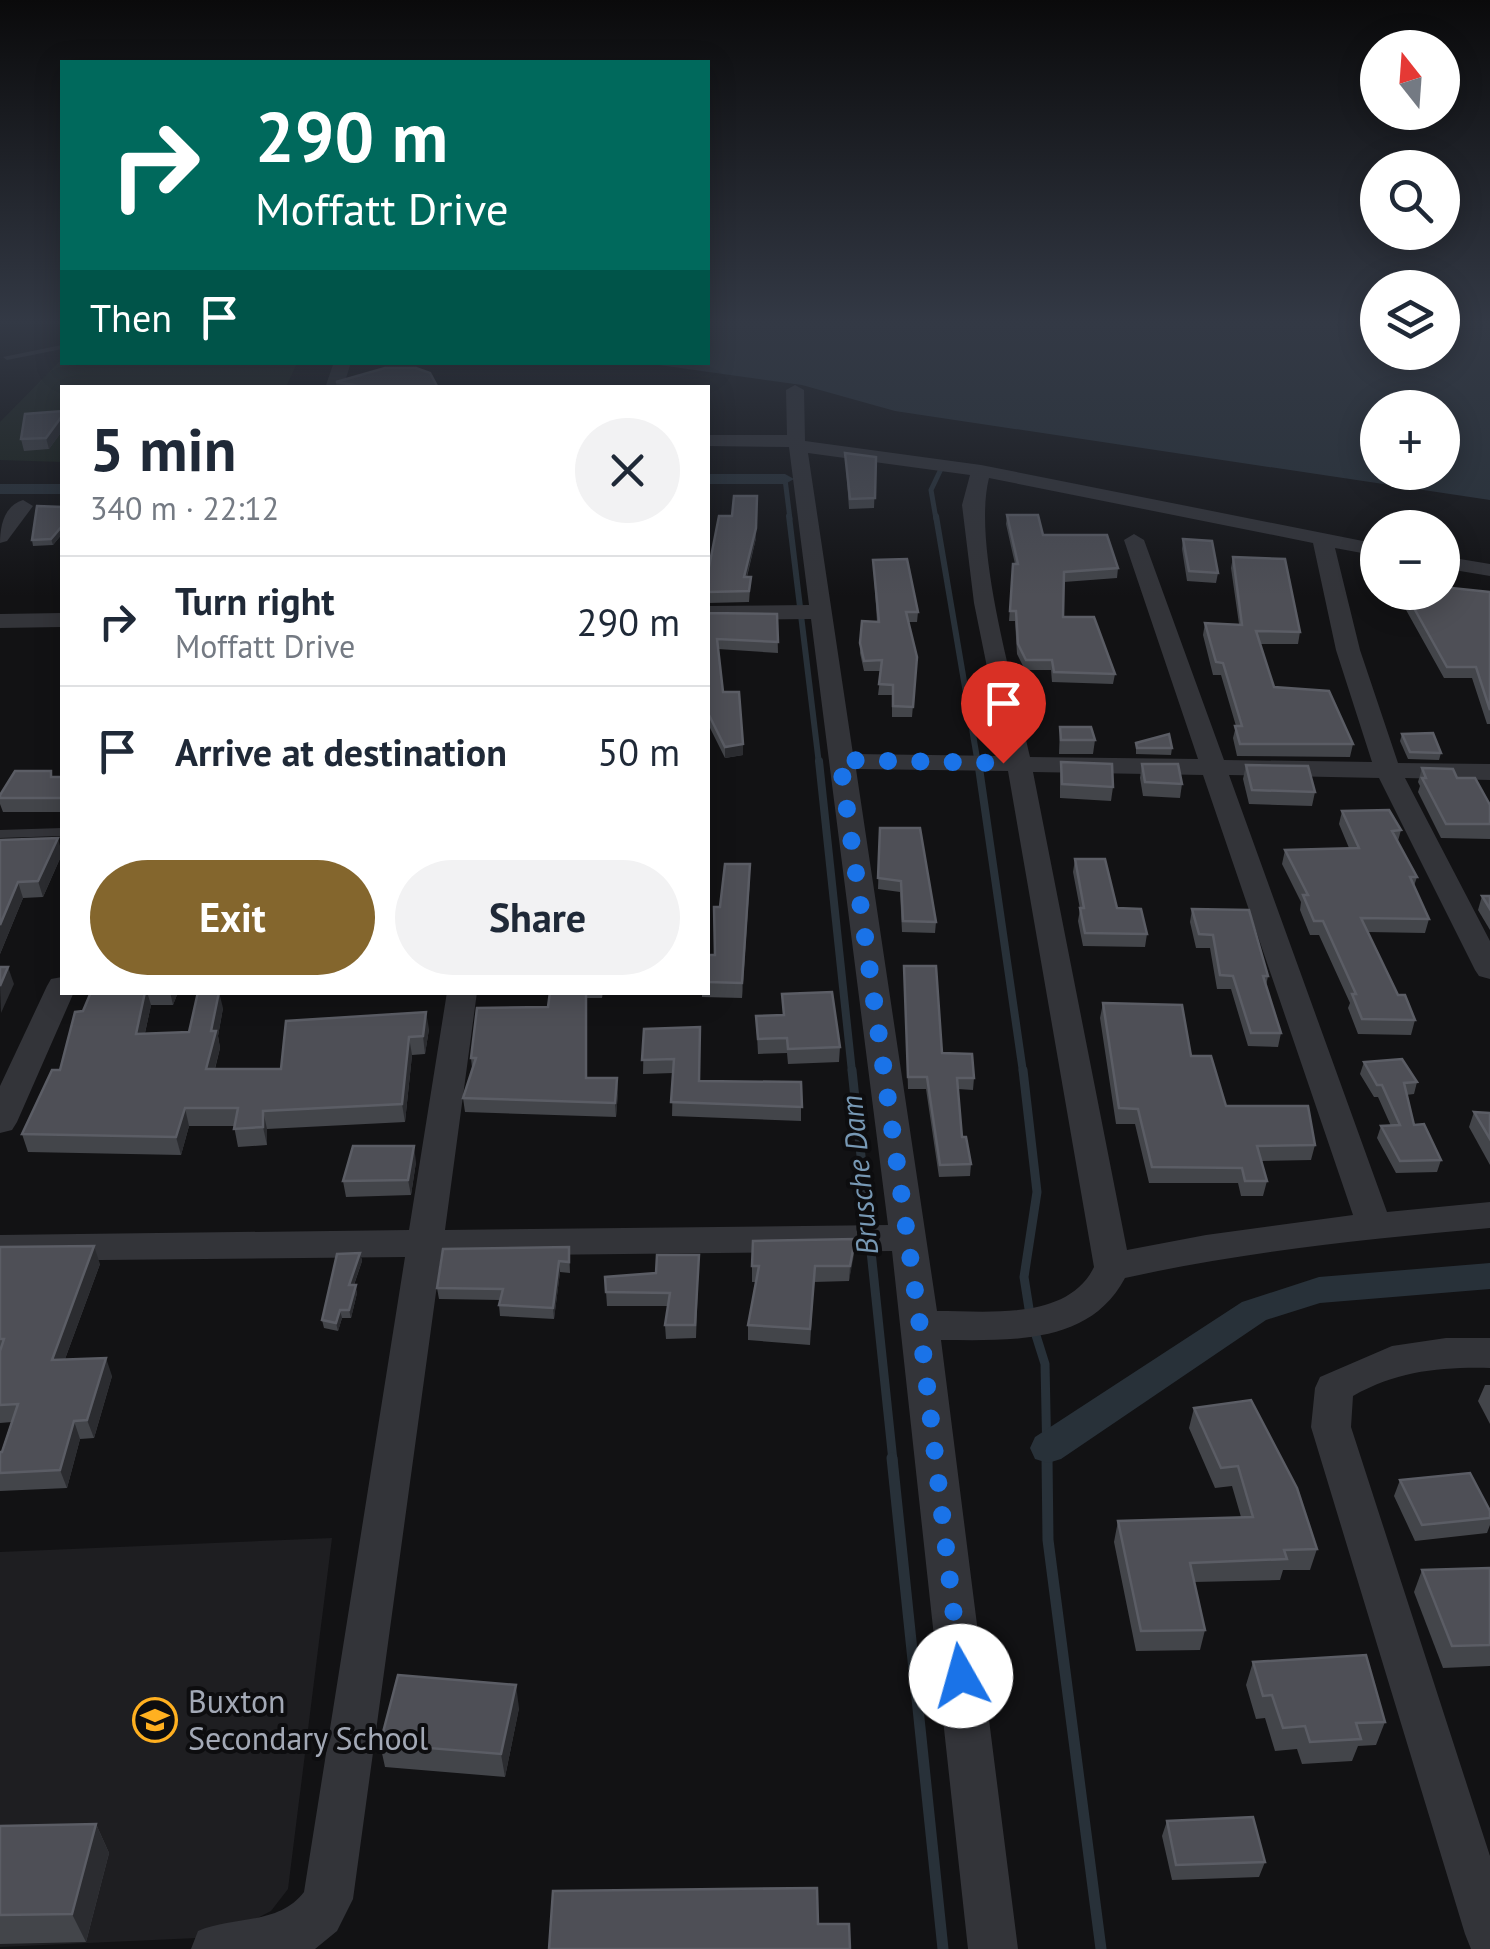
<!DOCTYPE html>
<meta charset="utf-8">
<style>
:root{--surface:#fff;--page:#f2f2f3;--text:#1f2937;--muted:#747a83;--line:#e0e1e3;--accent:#84662d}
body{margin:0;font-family:"PT Sans",sans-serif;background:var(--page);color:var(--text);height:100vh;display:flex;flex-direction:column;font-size:38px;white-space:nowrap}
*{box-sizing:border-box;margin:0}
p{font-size:32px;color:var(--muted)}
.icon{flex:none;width:55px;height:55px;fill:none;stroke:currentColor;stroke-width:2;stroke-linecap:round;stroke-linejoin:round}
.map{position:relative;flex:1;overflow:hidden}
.details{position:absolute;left:60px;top:385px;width:650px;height:610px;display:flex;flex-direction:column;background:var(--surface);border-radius:0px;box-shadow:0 5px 25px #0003}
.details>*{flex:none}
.banner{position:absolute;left:60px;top:60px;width:650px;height:305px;border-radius:0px;box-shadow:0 5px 25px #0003;background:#00695c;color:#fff;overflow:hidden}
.needle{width:65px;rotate:343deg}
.buttons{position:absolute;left:1360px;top:30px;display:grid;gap:20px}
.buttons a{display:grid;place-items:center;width:100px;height:100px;border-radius:50%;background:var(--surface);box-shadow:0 5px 25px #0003;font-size:50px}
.pin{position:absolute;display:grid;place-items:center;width:85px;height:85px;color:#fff;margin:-102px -42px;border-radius:50% 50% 50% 0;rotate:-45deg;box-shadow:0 0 10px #0007}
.pin .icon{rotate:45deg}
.me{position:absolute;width:110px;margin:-55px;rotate:353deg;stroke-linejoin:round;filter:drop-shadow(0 0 8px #0008)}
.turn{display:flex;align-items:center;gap:35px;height:210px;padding:0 30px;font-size:45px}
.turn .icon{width:130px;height:130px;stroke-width:2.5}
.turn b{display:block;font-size:70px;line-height:85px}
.then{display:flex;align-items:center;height:95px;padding:0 30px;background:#0003;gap:20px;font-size:38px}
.round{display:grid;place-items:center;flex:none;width:105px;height:105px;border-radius:52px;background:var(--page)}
.overview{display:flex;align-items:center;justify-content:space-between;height:170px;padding:0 30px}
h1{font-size:60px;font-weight:600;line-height:75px}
.button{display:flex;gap:20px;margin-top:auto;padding:20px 30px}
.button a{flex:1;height:115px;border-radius:60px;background:var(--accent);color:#fff;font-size:40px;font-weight:600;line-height:115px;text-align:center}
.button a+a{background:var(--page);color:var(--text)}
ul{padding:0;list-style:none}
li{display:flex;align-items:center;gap:30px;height:130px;padding:0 30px;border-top:2px solid var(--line)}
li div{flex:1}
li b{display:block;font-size:38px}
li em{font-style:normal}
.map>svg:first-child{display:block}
</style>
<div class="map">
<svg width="1490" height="1949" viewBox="0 0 1490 1949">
<rect width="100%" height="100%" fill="#121214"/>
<path fill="#1e1e21" d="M332 1538 288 1889 271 1911 248 1923 197 1938 0 1947V1552Z"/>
<path fill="#1a221b" d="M62 359V362L297 363 286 387 62 388V462L0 460V422Z"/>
<path fill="#283139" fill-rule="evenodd" d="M708 324H1377L1378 352H1442L1443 324H1490V500L895 411 802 385 645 363 708 362ZM1378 408H1442V472H1378Z"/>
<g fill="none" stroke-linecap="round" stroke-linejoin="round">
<g stroke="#283139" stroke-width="5">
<path d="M785 479 790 519"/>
<path d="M936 519 931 490 941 469"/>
</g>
<g stroke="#283139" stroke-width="6">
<path d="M789 516 819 764"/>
<path d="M936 516 978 764"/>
</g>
<g stroke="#283139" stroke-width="8">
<path d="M819 761 852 1072"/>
<path d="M978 761 1023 1072"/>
</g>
<g stroke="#283139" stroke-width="9">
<path d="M852 1070 893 1461"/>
<path d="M1023 1070 1037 1192 1024 1277 1030 1315"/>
<path d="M1034 1329 1045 1364 1047 1461"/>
</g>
<g stroke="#283139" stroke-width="11">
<path d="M892 1458 943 1949"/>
<path d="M1047 1458 1048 1540 1101 1949"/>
</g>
<g fill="#283139" fill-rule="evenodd">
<path d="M708 474H785L794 479 785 484H708Z"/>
<rect x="0" y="484" width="62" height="10"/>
<path d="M1490 1263V1289L1320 1303 1266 1320 1061 1459 1048 1463 1035 1459 1030 1448 1035 1437 1242 1302 1319 1277Z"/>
</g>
<g fill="#333439" fill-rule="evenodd">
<path d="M62 345V349L7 360 3 357Z"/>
<path d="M62 828V836L0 838V830Z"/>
</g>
<g fill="#333439" fill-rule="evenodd">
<path d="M334 362H351L343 388H325Z"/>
<path d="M795 385 804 390 805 441 981 465 1378 544V556L1335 548 1360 650 1398 763 1490 764V780L1405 778 1490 941V979L1479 976 1475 970 1379 778 1229 775 1387 1212 1490 1202V1228C1368 1239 1245 1251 1125 1278 1089 1346 1009 1340 941 1340L1018 1949H968L892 1251 441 1256 353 1899 337 1931 315 1949H191L198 1931C234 1916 279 1925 304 1892L405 1257 0 1261V1235L409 1230 447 992H477L445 1230 888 1225 811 619 708 620V606L809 605 789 447 708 446V435H787L786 390ZM808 453 970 475 962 505 974 603 1005 756 853 754ZM989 478 1313 543 1336 650 1372 762 1224 760 1144 540 1134 534 1124 540 1198 759 1030 757C1014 685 972 545 989 478ZM856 769 1008 771 1094 1267C1068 1321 987 1311 937 1311ZM1033 772 1203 775 1353 1215 1206 1235 1127 1250Z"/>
<path d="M23 500 33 506 7 541 0 543C0 526 4 506 23 500Z"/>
<path d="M1442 556 1490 564V576L1442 568Z"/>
<path d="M62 613V627L0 628V614Z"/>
<path d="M62 977V992H74L17 1122 12 1130 0 1133V1086L47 986 51 979Z"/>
<path d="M1446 1338H1490V1368C1439 1367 1398 1371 1353 1396L1351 1427 1490 1856V1949H1471L1465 1934 1311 1427 1315 1388 1320 1377 1392 1346Z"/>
</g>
</g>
<g fill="#43454a">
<path d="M336 382 438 388H337Z"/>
<path d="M62 411V431L49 449 24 451 21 439Z"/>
<path d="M845 453 876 457 874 508 849 509Z"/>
<path d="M62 507V534L53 545 33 546 32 540Z"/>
<path d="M1007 515 1043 535 1118 568 1117 578 1064 582 1063 617 1115 674 1113 684 1052 682 1051 670H1025L1017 654 1015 621H1009L1013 564H1015L1006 524Z"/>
<path d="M756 538 747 577H751L749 602 708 603V572Z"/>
<path d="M1183 539 1218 573 1216 583 1187 581 1182 549Z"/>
<path d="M1233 557 1300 632 1298 644H1260L1274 687 1353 744 1350 757 1237 756 1233 738 1236 726 1221 675H1213L1203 635 1205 623 1239 624 1231 568Z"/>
<path d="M873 560 918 612 917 622H908L917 657 912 717H892V695H878L881 671H864L860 653 862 621 877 622Z"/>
<path d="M1396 592H1490V724H1487L1472 678H1444Z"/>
<path d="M708 611V613L777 614 778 653 718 649 723 692 743 755 725 758 708 724Z"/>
<path d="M1060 727 1095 740 1093 754H1059Z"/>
<path d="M1402 734 1441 753 1439 760 1408 759 1400 741Z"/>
<path d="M1136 743 1172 748 1171 755 1136 754Z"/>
<path d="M1061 762 1113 787 1111 801 1060 798V776Z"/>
<path d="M1142 764 1182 784 1180 798 1143 796 1140 778Z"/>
<path d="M1246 765 1315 792 1312 806 1249 804 1243 779Z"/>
<path d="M1422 768 1457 778 1490 805V839L1441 838 1418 792 1420 786 1418 782Z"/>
<path d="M51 771 52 777H62V812H3L0 804V795Z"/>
<path d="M1342 811 1401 830 1398 841 1417 877 1414 886 1429 919 1425 933 1368 932 1398 995 1415 1020 1411 1035 1358 1034 1348 1008 1350 1003 1319 935H1310L1300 910 1301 902 1282 864 1285 850 1349 848 1339 824Z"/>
<path d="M880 828 936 922 935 933 902 932 900 892 878 889Z"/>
<path d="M0 840 62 854 43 897 23 898 0 954Z"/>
<path d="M1075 859 1117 908 1147 934 1145 947 1083 946 1078 921 1080 909 1073 872Z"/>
<path d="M750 878 742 998 702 997V992H708V955H715L720 907Z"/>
<path d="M1482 896H1490V930L1478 910Z"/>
<path d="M1192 909 1268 976 1266 986 1281 1033 1278 1047 1248 1046 1231 989H1217L1210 948H1196L1190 922Z"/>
<path d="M904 966 942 1053 974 1078 973 1090 958 1089 962 1137 971 1164 970 1176 939 1177 926 1089H908Z"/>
<path d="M91 992H178L173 1005H151L145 1033 189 1032 223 1008 218 1036 220 1048 215 1069H281L429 1029 425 1054 412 1055 405 1122 267 1129V1145L238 1147 234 1126H189L181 1155 28 1152 22 1134 60 1070Z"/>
<path d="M550 992H603L602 998H587V1078H617L618 1092 616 1117 465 1112 463 1098 472 1068 471 1058 548 1007Z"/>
<path d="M782 994 840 1047 839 1062 788 1064 787 1053 758 1054 756 1016 783 1015Z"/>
<path d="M1103 1003 1191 1056 1226 1106 1315 1145 1311 1160 1261 1161 1267 1181 1263 1196H1241L1238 1183H1149L1135 1124H1116L1100 1018Z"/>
<path d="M644 1029 700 1081 801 1082V1121L672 1116 673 1073 643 1074Z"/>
<path d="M1364 1062 1417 1082 1414 1094 1406 1095 1414 1125 1441 1160 1437 1172 1396 1173 1377 1138 1381 1126H1391L1378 1097H1374L1360 1074Z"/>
<path d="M1474 1112 1490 1113V1165L1469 1127Z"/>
<path d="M416 1162 411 1195 346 1197 343 1181Z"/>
<path d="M855 1239 849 1281 814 1282 810 1345 748 1340V1325L756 1282H752V1266Z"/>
<path d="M0 1247 100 1264 65 1359 112 1376 94 1438 80 1439 67 1488 0 1491V1452H2L12 1422 0 1423Z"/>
<path d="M569 1247 570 1273 560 1272 554 1319 500 1316 499 1305 500 1300 439 1299 437 1288Z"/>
<path d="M360 1253 362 1261 354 1285 357 1293 351 1318H342L338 1331 324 1328 322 1320Z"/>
<path d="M699 1255 696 1338 666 1339 665 1325 668 1306H607L605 1277 656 1273Z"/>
<path d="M1485 1385H1490V1424L1478 1401Z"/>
<path d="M1194 1408 1317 1549 1310 1570H1283L1280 1580 1194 1582 1205 1630 1200 1650 1136 1651 1114 1542 1118 1521 1241 1517 1232 1486 1215 1488 1189 1428Z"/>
<path d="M1400 1480 1490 1511V1525L1487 1533 1415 1541 1394 1496Z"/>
<path d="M1490 1568V1666L1443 1668 1414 1592 1422 1570Z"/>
<path d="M1253 1662 1385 1722 1376 1745 1358 1746 1352 1761 1302 1764 1297 1749 1275 1751 1265 1718 1256 1719 1246 1685Z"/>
<path d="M519 1708 505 1777 385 1767 380 1744Z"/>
<path d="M1167 1821 1265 1862 1259 1877 1172 1880 1162 1836Z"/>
<path d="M96 1824 109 1853 86 1942 0 1944V1826Z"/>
</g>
<g fill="#2b2c30">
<path d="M62 416V431L49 449 46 438Z"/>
<path d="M757 496 756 538 744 587V577Z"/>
<path d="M62 526V534L53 545 51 539Z"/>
<path d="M743 744V755L725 758V747Z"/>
<path d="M58 838 62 854 43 897 38 881Z"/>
<path d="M750 864V878L742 998V983Z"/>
<path d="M18 882 23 898 0 954V925Z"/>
<path d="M8 967 14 984 1 1013 0 986Z"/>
<path d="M145 992H147L151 1005 141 1051 136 1034Z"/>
<path d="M170 992H178L173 1005Z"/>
<path d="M219 992 223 1008 218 1036 220 1048 210 1087 206 1069 211 1031Z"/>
<path d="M426 1012 429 1029 425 1054 423 1036Z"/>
<path d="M409 1037 412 1055 405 1122 402 1104Z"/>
<path d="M617 1078 618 1092 616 1117 615 1103Z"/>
<path d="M185 1108 189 1126 181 1155 176 1137Z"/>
<path d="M263 1111 267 1129V1145L263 1127Z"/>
<path d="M414 1146 416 1162 411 1195 408 1180Z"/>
<path d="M855 1239 854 1255 849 1281 850 1266Z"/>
<path d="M94 1246 100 1264 58 1378 52 1360Z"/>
<path d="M360 1253 362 1261 351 1293 349 1285Z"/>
<path d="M559 1261 560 1272 554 1319 553 1308Z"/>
<path d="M356 1285 357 1293 351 1318 349 1310Z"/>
<path d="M340 1310 342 1318 338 1331 336 1323Z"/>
<path d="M106 1358 112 1376 94 1438 87 1420Z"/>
<path d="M74 1421 80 1439 67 1488 60 1470Z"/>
<path d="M516 1685 519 1708 505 1777 501 1754Z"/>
<path d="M96 1824 109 1853 86 1942 72 1914Z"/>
</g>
<g fill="#4e4f56" stroke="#5b5d65" stroke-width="2.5">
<path d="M385 368H416L430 373 438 388H372L336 382Z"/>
<path d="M62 411V416L46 438 21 439 25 414Z"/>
<path d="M845 453 876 457 875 498 850 499Z"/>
<path d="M734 496H757L756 528 744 577H751L749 591 708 592V572L719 516H732Z"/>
<path d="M37 506 62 507V526L51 539 32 540Z"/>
<path d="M1007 515H1038L1043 535H1107L1118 568 1064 572 1063 617H1094L1115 674 1054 672 1052 660H1026L1018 644 1016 611H1010L1013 564H1018Z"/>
<path d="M1183 539 1212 541 1218 573 1189 571Z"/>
<path d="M1233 557 1285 559 1300 632 1256 631 1274 687 1329 691 1353 744H1240L1235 726H1242L1223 663 1216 662 1205 623 1242 625Z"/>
<path d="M907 559 918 612H906L917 657 913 707 893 706V685L879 684 882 660 864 661 860 643 862 621 879 622 873 560Z"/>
<path d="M1442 587 1490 592V710L1476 667H1447L1405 592H1442Z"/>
<path d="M708 611V613L777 614 778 642 717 639 723 692H739L743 744 725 747 708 713Z"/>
<path d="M1060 727H1091L1095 740H1061Z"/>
<path d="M1433 733 1441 753 1410 752 1402 734Z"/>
<path d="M1169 734 1172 748H1137L1136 743Z"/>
<path d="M1061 762 1112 764 1113 787 1062 784Z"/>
<path d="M1142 764H1178L1182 784 1145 782Z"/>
<path d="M1246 765 1308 766 1315 792 1252 790Z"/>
<path d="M1422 768 1453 769 1457 778H1475L1490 805V824H1446L1422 778H1426Z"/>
<path d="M15 771H51V777H62V798H0V795Z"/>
<path d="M1389 810 1401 830 1392 831 1417 877H1410L1429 919 1361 918 1398 995H1405L1415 1020 1362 1019 1352 994H1356L1323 921H1314L1303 895H1308L1285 850 1359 848 1342 811Z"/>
<path d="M880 828H920L936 922 903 921 901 881 878 878Z"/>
<path d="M58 838 38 881 18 882 0 925V840Z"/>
<path d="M1075 859H1105L1117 908 1141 909 1147 934 1085 933 1080 908H1084Z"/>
<path d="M725 864H750L742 983 708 982V955H715L714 907H720Z"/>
<path d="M1482 896H1490V909Z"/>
<path d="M1192 909 1249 910 1268 976H1263L1281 1033H1251L1233 976 1220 975 1213 935 1199 934Z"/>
<path d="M904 966H936L942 1053 972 1054 974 1078H957L962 1137H966L971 1164 940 1165 927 1077H908Z"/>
<path d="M0 967H8L0 986Z"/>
<path d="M91 992H145L136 1034 189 1032 198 992H219L211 1031H216L206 1069H281L286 1021 426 1012 423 1036 409 1037 402 1104 263 1111V1127L234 1129 238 1108H185L176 1137 22 1134 52 1070H60L75 1012 83 1011Z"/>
<path d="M550 992H586V1078H617L615 1103 463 1098 476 1058H471L477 1008 548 1007Z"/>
<path d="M832 992 840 1047 788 1049 787 1038 758 1039 756 1016 784 1015 782 994Z"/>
<path d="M1103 1003 1182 1005 1191 1056H1211L1226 1106H1308L1315 1145 1257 1146 1267 1181H1245L1242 1168 1152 1167 1138 1109 1119 1108Z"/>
<path d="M700 1027 699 1081 801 1082 802 1107 671 1102 674 1059 642 1060 644 1029Z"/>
<path d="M1402 1059 1417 1082 1404 1083 1414 1125 1424 1124 1441 1160 1400 1161 1381 1126 1400 1125 1382 1085H1377L1364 1062Z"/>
<path d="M1474 1112 1490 1113V1139Z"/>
<path d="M353 1146H414L408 1180 343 1181Z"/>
<path d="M855 1239 850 1266H815L810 1329 748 1325 759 1266H752L753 1241Z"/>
<path d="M94 1246 52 1360 106 1358 87 1420 74 1421 60 1470 0 1473V1452H2L18 1404 0 1405V1351L4 1339H0V1247Z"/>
<path d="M569 1247V1262L559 1261 553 1308 499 1305 503 1289 437 1288 443 1249Z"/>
<path d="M360 1253 349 1285H356L349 1310H340L336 1323 322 1320 337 1254Z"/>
<path d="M657 1255H699L695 1325H665L670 1293 606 1292 605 1277 656 1273Z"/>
<path d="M1251 1400 1297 1488 1317 1549 1284 1550 1287 1559 1190 1563 1205 1630 1141 1631 1118 1521 1253 1517 1238 1466 1221 1468 1194 1408Z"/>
<path d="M1470 1473 1490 1511V1518L1422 1525 1400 1480Z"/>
<path d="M1490 1568V1645L1452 1646 1422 1570Z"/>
<path d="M1366 1655 1385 1722 1356 1723 1361 1739 1310 1742 1305 1726 1283 1728 1272 1695 1263 1696 1253 1662Z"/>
<path d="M398 1675 516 1685 501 1754 380 1744Z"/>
<path d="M1253 1817 1265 1862 1176 1865 1167 1821Z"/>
<path d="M96 1824 72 1914 0 1915V1826Z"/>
<path d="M817 1888 818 1924H849L850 1949H549L553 1891Z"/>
</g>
<linearGradient id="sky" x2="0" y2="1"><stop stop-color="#0a0a0b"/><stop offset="0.54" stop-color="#333945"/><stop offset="1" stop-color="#333945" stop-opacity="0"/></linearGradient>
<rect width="1490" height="596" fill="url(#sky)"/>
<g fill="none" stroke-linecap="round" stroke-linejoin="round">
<path stroke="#1a73e8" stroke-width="18" stroke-dasharray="0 32.4" d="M961 1676 920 1326 840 760 1003 763"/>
</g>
<defs>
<g id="school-ring" transform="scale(2.25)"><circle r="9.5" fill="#0d0d0f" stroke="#ffb020" stroke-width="1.5"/><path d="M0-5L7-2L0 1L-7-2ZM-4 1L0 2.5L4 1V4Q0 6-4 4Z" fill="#ffb020"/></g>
</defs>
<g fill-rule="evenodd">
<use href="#school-ring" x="155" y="1720"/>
</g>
<g text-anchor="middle" stroke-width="8" stroke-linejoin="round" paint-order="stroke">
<g font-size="30" font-style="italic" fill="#7798b4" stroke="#0d0d0f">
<text transform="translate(860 1175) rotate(-96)" y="10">Brusche Dam</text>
</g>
<g font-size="32" fill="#a3a9b6" stroke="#0d0d0f" text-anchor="start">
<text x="188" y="1713">Buxton<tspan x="188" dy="37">Secondary School</tspan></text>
</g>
</g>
</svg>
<div class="buttons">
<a><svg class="needle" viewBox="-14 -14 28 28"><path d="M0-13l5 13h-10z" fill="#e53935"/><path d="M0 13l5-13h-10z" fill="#747a83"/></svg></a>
<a><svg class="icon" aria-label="search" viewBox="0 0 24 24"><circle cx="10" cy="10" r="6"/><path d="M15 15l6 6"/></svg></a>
<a><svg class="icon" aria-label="layers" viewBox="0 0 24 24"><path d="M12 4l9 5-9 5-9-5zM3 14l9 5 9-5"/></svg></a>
<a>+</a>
<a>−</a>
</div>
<div class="pin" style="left:1003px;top:763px;background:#d93025"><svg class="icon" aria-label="arrive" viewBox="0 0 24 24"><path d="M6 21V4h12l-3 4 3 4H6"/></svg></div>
<svg class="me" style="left:961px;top:1676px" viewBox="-20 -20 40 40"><circle r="19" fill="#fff"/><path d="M0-13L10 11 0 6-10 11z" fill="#1a73e8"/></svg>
<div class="banner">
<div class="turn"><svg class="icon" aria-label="right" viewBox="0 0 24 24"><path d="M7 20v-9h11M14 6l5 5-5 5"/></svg><div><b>290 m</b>Moffatt Drive</div></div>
<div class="then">Then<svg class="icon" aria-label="arrive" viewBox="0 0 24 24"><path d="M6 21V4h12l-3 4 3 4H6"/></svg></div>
</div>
<section class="details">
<div class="overview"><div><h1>5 min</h1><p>340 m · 22:12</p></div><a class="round"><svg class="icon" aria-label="close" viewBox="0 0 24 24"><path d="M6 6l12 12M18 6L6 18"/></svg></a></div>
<ul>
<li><svg class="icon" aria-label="right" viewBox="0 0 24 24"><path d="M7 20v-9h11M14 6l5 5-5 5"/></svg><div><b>Turn right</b><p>Moffatt Drive</p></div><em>290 m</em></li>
<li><svg class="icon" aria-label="arrive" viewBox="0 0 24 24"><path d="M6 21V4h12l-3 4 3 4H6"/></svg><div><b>Arrive at destination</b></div><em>50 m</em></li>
</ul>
<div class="button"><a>Exit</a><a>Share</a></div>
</section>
</div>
